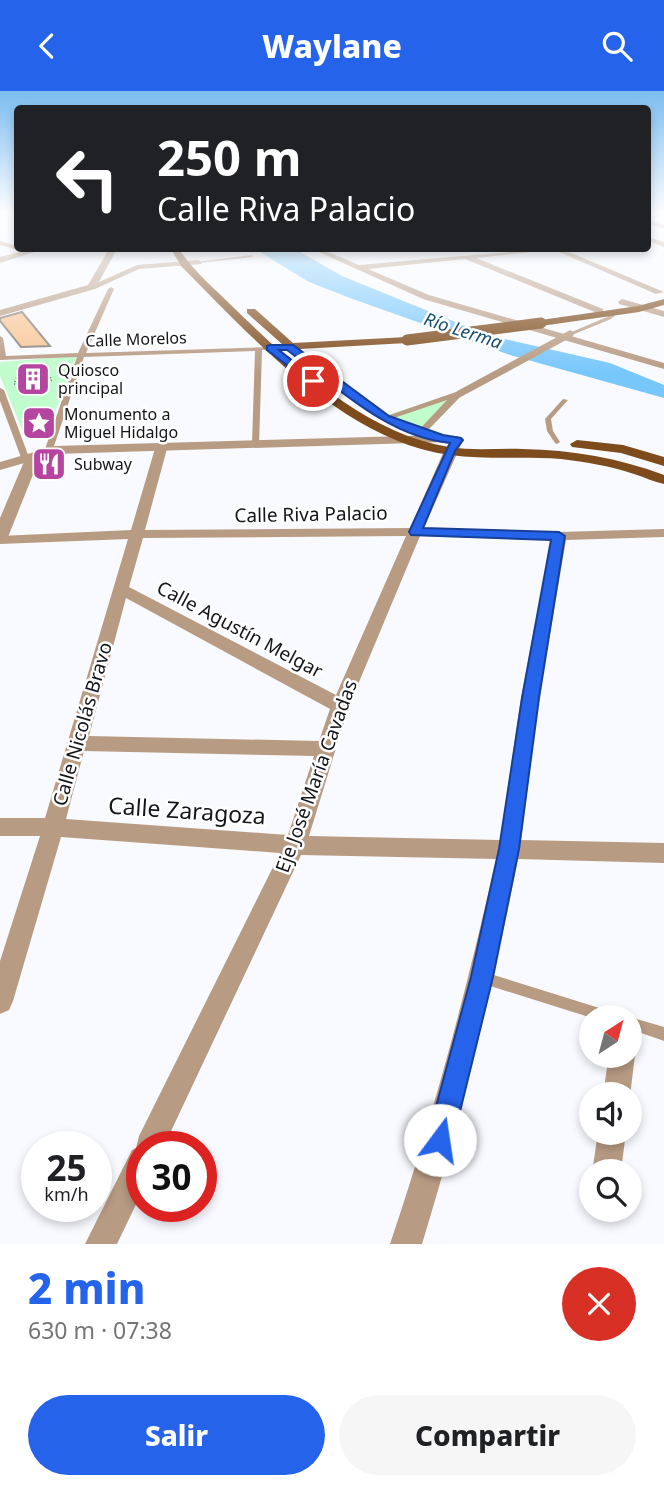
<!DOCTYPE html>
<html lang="es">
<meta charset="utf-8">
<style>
:root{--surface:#fff;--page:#f6f6f6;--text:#202124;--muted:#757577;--accent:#2563eb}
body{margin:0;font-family:"Noto Sans",sans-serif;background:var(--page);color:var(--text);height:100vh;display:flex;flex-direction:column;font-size:26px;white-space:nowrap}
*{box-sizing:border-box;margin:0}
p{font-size:23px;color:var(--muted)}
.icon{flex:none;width:38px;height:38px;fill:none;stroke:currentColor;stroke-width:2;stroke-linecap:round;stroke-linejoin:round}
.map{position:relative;height:1153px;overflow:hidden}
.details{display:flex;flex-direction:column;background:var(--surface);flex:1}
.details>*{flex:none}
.guide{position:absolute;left:14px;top:14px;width:637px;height:147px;border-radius:7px;box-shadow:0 4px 10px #0003;background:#202124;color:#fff;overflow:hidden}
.needle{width:46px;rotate:36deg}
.buttons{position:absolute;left:579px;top:914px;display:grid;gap:14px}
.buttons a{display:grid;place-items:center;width:63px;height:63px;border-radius:50%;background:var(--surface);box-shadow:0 4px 10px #0003;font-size:35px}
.speed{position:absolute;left:21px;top:1040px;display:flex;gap:14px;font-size:35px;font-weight:700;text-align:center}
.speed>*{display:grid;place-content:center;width:91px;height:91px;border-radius:50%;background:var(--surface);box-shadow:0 4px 10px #0003;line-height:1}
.speed small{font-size:18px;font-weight:400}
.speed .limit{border:10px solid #d22;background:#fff;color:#111}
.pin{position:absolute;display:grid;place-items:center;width:60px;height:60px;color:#fff;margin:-30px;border:4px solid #fff;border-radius:50%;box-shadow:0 2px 7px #0007}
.me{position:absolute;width:77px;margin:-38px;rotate:14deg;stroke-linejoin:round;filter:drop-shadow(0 0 5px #0008)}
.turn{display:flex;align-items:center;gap:24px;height:147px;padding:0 28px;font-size:32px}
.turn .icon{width:91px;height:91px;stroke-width:2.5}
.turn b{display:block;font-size:49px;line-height:60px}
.round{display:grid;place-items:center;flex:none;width:74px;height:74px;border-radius:37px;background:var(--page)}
.overview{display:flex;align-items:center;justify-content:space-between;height:119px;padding:0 28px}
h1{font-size:42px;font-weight:800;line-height:52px;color:var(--accent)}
.button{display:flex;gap:14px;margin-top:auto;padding:14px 28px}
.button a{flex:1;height:80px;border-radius:42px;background:var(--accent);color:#fff;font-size:28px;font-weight:800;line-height:80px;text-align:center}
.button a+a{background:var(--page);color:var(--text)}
header{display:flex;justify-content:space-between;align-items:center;height:91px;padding:0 28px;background:var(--accent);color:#fff;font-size:32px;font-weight:800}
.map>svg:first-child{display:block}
</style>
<header><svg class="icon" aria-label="back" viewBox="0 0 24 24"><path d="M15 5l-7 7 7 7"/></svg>Waylane<svg class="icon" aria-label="search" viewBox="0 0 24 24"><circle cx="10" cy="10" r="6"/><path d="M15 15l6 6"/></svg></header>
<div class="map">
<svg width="664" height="1153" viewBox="0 0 664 1153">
<rect width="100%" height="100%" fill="#f8faff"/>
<g fill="#c0fccc">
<path d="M77 265 48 339 23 341 0 285V271Z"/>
<path d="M467 298 429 339 406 333 388 324Z"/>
</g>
<path fill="#78c7fb" d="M255 158H295L342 185 487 244 610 272 664 294V307L510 264 350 207 309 191Z"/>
<path fill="#f9c795" stroke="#8b857f" stroke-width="2" d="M22 221 50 255 21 256 0 230V227Z"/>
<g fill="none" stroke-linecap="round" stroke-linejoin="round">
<path stroke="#828488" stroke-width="2" stroke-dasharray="1 2.5" stroke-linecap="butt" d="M35 281 47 282 52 289 33 297 14 293 17 286Z"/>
<g fill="#b89b83" fill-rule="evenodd">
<path d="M252 164 253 166 199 172 197 171Z"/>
<path d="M563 308 568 309 551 328 553 340 560 351 557 353 555 352 547 340 545 328Z"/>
<path d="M484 881 609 920 614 921 615 926H592V927L484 893 480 891 478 887 480 883Z"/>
<path d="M630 926 664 936V950L630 938Z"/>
</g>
<g fill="#b89b83" fill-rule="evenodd">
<path d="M0 150 18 155V158H20L18 159 0 154Z"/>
<path d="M111 196 114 198 86 262 272 256V258L262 259 259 355 252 353 255 260 84 266 52 361 45 363 44 361 77 266 0 269V245L3 247 6 265 78 262 108 198Z"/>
<path d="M613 221 618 222 611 228 572 244 567 243 607 226Z"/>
<path d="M0 297 4 299 30 369 29 371 22 369 0 310Z"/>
<path d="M456 301 463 303 424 343 417 341 447 309 388 329 381 327Z"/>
</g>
<g fill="#b89b83" fill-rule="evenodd">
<path d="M658 121H664V124Z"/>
<path d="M648 129 664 134V138L648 133Z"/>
<path d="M648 146 664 151V156L648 150Z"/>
<path d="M312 158H321L359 174 544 158 540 160 476 167 603 218V222H597L465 168 368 178 429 204 664 272V278L423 208Z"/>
<path d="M199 169 202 173 139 178 95 198 88 196 137 174Z"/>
<path d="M622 208 664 220V226L619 213 618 211Z"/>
<path d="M457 345 463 349 424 437 559 441 664 438V446L566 449 539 607 521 749 664 752V772L518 768C492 899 461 1026 422 1153H390C433 1026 467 898 496 768L301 764 164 1055H142V1101L117 1153H85L132 1059 136 1057 139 1045 280 762 61 746 13 910 9 919 0 923V870L40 745H0V727H45L128 448 0 453V445L131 439 156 354 162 350 168 354 145 439 410 437 444 360 453 346ZM406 445 336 604 129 496 143 447ZM420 445 551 449 521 607 500 749 309 745 349 615ZM126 507 330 618 319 650 89 645ZM84 660 314 665 288 744 66 728Z"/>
<path d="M55 355 59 356V362L0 379V371Z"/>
<path d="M630 954 635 964 630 1005 603 1003 609 964H630Z"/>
<path d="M598 1041H626L621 1080H595L593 1075Z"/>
</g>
<g fill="#b89b83" fill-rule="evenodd">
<path d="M32 158H44L0 172V166Z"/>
<path d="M109 158H117L95 198 0 225V219L88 194Z"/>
<path d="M552 158H562L664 201 656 203Z"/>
<path d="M441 344 448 348 446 351 55 363 48 359 55 355Z"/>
<path d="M33 362 40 366 8 446 0 451V427L26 366Z"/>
</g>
<g fill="#7e4b1c" fill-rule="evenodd">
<path d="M171 158H179C193 180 214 197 233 216 292 273 364 342 449 356 473 360 499 357 523 358 572 359 619 367 664 384V393C654 391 644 386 634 383 611 375 586 371 561 368 525 365 486 369 450 364 344 350 252 246 181 175Z"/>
<path d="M664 208V214L639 221 541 235 536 232 541 229 638 215Z"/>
<path d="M247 218H255L293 252 407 246 412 249 407 252 300 258 307 265 301 268 288 259 281 258 282 253 247 222Z"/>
<path d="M577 349 623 354 664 366V375L621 362 572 356 570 353Z"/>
</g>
<path stroke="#b89b83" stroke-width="7" d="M459 303 570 243"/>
<path stroke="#7e4b1c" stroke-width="11" d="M407 249 541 232"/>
</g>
<linearGradient id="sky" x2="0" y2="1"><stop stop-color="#7bbcf0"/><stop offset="0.43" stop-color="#fcfdff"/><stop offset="1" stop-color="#fcfdff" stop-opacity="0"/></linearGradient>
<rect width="664" height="282" fill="url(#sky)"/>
<path fill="#2563eb" stroke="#184099" stroke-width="2" d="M270 254H293L389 325 443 344 461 347 463 349 455 360 423 437 559 441 565 445 539 607 519 758 493 886 453 1049 450 1058 440 1062 431 1058 427 1049 471 886 499 758 522 607 551 449 411 444 409 441 450 352C387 346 336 295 287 259H279L318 290 310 292 267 259V255Z"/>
<defs>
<g id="building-square" transform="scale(1.75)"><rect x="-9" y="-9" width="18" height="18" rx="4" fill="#b645a1" stroke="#fff"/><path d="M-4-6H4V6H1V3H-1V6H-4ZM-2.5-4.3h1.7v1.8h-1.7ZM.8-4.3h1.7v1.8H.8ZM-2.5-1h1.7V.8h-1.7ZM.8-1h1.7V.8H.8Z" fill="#fff"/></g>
<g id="sight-square" transform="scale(1.75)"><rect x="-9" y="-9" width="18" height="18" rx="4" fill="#b645a1" stroke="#fff"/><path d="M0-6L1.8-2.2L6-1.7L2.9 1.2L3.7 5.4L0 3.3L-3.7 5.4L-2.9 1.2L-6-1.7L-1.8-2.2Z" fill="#fff"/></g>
<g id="restaurant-square" transform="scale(1.75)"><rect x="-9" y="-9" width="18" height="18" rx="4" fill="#b645a1" stroke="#fff"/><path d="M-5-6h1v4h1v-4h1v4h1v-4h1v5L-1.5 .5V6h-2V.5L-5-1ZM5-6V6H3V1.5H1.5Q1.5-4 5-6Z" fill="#fff"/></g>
</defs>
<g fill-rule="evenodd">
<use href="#building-square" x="33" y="288"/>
<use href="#sight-square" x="39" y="332"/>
<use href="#restaurant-square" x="49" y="373"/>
</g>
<g text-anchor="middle" stroke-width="5" stroke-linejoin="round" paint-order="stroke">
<g font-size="16" fill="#141518" stroke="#fff">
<text transform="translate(136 248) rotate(-2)" y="6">Calle Morelos</text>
</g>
<g font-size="16" fill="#141518" stroke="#fff" text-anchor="start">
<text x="58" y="285">Quiosco<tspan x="58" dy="18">principal</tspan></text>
<text x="64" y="329">Monumento a<tspan x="64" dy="18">Miguel Hidalgo</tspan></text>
<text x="74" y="379">Subway</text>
</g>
<g font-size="18" font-style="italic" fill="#134f72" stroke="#fff">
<text transform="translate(463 240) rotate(18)" y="6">Río Lerma</text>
</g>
<g font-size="19" fill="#141518" stroke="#fff">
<text transform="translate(311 423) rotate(-1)" y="7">Calle Riva Palacio</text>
<text transform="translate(240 538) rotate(28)" y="7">Calle Agustín Melgar</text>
<text transform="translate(82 633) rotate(-74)" y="7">Calle Nicolás Bravo</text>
<text transform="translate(316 685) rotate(-70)" y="7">Eje José María Cavadas</text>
</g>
<g font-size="23" fill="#141518" stroke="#fff">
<text transform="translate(187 720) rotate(4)" y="8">Calle Zaragoza</text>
</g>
</g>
</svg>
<div class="buttons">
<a><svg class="needle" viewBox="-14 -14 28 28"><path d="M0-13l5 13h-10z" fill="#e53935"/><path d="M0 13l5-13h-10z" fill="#757577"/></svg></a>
<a><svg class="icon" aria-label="sound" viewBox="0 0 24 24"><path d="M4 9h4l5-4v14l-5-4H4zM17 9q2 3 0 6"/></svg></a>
<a><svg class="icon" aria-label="search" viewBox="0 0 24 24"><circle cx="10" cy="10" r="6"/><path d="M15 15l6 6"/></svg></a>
</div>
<div class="speed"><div>25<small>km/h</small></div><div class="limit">30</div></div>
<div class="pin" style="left:313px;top:290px;background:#d93025"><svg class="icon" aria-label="arrive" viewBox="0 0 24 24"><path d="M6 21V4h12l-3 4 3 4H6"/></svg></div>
<svg class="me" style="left:440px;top:1049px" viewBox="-20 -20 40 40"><circle r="19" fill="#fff"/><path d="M0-13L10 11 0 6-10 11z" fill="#2563eb"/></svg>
<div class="guide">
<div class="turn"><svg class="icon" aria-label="left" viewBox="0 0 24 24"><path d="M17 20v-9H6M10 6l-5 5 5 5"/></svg><div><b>250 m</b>Calle Riva Palacio</div></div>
</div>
</div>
<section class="details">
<div class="overview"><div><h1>2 min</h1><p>630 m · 07:38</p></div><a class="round" style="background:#d93025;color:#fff"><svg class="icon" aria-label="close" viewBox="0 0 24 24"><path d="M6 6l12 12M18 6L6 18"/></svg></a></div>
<div class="button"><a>Salir</a><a>Compartir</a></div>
</section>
